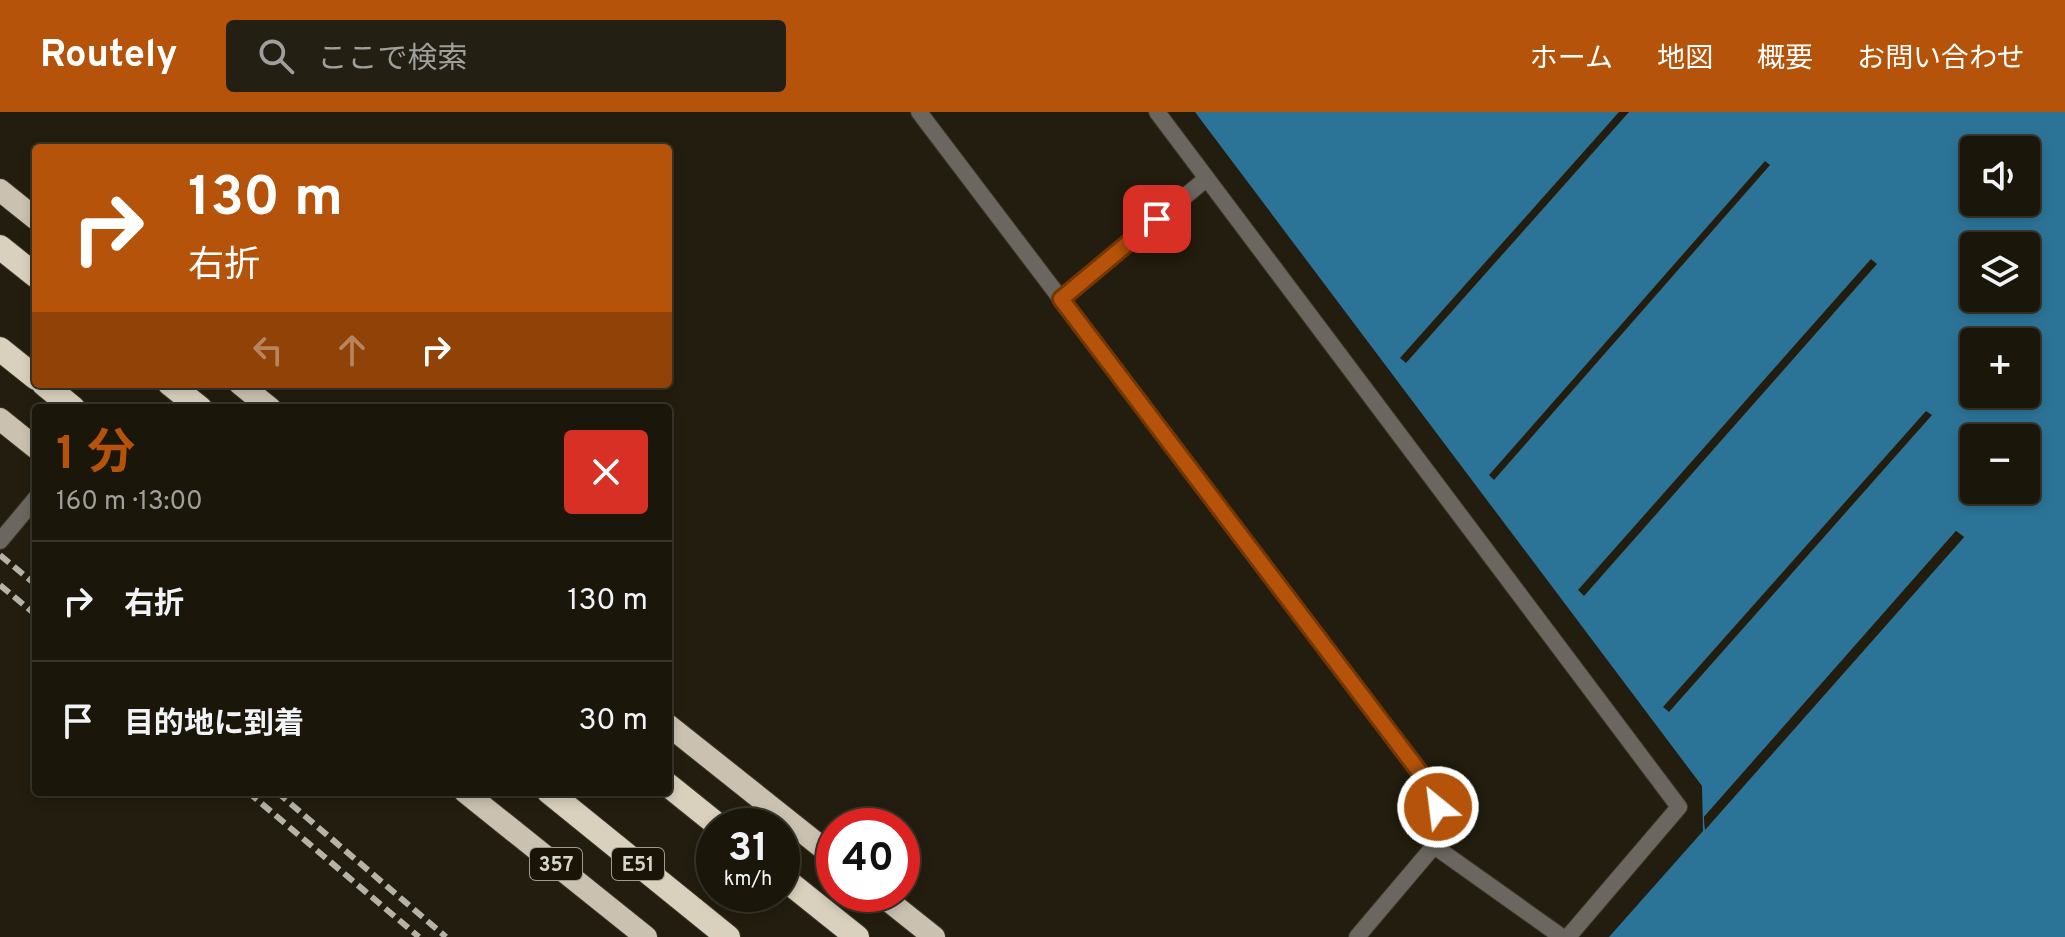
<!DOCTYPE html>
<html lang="ja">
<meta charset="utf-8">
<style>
:root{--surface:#1a160a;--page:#231f13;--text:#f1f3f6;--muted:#9f9f9c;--line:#38352b;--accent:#b45309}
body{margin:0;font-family:Overpass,"Noto Sans JP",sans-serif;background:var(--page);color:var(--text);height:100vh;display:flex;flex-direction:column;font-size:30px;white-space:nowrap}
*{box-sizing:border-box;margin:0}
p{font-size:26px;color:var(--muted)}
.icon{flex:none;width:44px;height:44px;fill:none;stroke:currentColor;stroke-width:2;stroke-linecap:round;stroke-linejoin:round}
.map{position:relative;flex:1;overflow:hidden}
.drawer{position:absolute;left:32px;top:292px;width:640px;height:392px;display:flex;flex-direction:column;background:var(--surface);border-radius:8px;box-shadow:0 4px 12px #0003,0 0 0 2px var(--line)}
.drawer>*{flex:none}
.top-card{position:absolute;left:32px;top:32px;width:640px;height:244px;border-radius:8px;box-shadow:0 4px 12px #0003,0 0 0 2px var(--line);background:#b45309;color:#fff;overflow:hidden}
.fabs{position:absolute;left:1960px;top:24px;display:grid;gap:16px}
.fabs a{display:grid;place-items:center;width:80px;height:80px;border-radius:8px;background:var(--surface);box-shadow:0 4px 12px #0003,0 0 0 2px var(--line);font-size:40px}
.speed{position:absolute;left:696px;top:696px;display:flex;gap:16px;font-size:40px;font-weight:700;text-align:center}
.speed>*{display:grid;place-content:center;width:104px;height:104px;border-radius:50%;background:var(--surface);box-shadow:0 4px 12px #0003,0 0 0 2px var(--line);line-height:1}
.speed small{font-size:20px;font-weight:400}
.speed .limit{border:12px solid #d22;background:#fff;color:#111}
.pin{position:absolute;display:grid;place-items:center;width:68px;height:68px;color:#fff;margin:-34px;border-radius:16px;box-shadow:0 4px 12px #0006}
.me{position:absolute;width:88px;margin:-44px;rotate:331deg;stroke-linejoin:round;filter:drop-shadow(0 0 6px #0008)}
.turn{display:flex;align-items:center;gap:28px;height:168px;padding:0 24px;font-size:36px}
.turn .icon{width:104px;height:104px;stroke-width:2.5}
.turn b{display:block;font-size:56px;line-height:68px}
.lanes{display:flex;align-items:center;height:76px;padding:0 24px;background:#0003;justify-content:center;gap:40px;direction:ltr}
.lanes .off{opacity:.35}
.round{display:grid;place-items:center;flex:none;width:84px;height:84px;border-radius:8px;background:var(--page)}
.summary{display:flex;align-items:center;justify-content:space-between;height:136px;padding:0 24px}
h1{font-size:48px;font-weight:700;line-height:60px;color:var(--accent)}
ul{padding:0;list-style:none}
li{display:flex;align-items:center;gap:24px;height:120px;padding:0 24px;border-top:2px solid var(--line)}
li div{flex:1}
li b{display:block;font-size:30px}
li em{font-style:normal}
header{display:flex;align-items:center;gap:48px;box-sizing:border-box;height:112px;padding:0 40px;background:var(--accent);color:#fff}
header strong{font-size:38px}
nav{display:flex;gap:44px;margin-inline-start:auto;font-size:28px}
.search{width:560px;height:72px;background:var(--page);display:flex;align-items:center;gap:20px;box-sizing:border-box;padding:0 28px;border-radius:8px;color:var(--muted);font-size:30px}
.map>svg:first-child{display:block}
</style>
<header>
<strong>Routely</strong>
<div class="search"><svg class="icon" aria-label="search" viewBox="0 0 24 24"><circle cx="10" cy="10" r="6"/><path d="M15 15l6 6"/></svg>ここで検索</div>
<nav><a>ホーム</a><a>地図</a><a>概要</a><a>お問い合わせ</a></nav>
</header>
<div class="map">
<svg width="2065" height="825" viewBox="0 0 2065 825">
<rect width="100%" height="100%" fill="#221d0e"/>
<path fill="#2c7497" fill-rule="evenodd" d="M1195 0H2065V825H1609L1703 719 1702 674ZM1974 38H2026V90H1974ZM1974 134H2026V186H1974ZM1974 230H2026V282H1974ZM1974 326H2026V378H1974ZM1956 419 1964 425 1705 717 1704 705Z"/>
<g fill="#221d0e" fill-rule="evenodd">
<path d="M1619 0H1629L1406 251 1400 246Z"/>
<path d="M1765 49 1770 53 1494 368 1489 363Z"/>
<path d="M1871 147 1877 152 1584 484 1578 478Z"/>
<path d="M1926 299 1932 303 1669 600 1663 595Z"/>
<path d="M1956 419 1964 425 1705 718 1704 705ZM1956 424 1958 426 1708 709V707Z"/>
</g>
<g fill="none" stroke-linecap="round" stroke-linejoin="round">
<g stroke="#3b3728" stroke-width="18">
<g id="service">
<path d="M1157 0 1679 695 1568 825"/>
<path d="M1061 187 1206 67"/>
<path d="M1434 734 1562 825"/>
</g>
</g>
<g stroke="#3b3728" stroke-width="18">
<path id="minor" d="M0 429 36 386"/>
</g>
<g stroke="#3b3728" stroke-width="18">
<path id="tertiary" d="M919 0 1434 679C1439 699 1440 714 1434 734L1357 825"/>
</g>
<g stroke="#3b3728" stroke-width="24">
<g id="trunk">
<path d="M0 78 36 107"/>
<path d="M240 272 270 296"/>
<path d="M0 307 36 336"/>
<path d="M668 613 834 745"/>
<path d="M465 680 646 825"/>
<path d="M880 782 934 825"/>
</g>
</g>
<g stroke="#3b3728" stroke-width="26">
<g id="motorway">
<path d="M0 135 36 164"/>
<path d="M0 237 36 266"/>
<path d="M44 272 73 296"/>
<path d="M170 272 200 296"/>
<path d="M668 673 719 714"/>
<path d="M549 680 728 825"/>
<path d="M782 765 857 825"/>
</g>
</g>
<use href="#service" stroke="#6b6760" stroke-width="16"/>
<use href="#minor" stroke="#6b6760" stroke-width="16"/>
<use href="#tertiary" stroke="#6b6760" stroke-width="16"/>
<use href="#trunk" stroke="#cac1b0" stroke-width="22"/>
<use href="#motorway" stroke="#d9d0bd" stroke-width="24"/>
<g stroke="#b5b2a7" stroke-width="6" stroke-dasharray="12 6" stroke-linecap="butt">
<path d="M0 443 36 473"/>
<path d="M0 473 36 503"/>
<path d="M248 680 419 825"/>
<path d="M277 680 446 825"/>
</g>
</g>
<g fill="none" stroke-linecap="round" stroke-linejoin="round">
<g stroke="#753606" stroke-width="20">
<path id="route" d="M1157 107 1061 187 1434 679 1438 695"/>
</g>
<use href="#route" stroke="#b45309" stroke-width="14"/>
</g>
<g text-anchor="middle" stroke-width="6" stroke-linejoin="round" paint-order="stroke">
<g fill="#191406" stroke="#9e9a8f" stroke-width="2">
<rect x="530" y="736" width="52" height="32" rx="6"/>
<rect x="612" y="736" width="52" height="32" rx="6"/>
</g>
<g font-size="20" font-weight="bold" fill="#d7d4ca">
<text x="556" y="759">357</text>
<text x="638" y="759">E51</text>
</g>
</g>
</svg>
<div class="fabs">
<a><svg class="icon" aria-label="sound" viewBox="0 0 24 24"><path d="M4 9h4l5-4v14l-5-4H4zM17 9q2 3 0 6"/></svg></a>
<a><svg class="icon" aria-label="layers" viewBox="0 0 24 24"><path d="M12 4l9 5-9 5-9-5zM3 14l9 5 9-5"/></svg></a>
<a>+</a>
<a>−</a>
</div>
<div class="speed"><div>31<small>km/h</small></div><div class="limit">40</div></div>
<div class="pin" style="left:1157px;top:107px;background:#d93025"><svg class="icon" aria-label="arrive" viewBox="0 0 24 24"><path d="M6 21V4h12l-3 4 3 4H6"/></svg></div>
<svg class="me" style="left:1438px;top:695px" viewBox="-20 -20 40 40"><circle r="17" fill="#b45309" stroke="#fff" stroke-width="3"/><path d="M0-11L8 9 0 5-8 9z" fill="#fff"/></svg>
<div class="top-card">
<div class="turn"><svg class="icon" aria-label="right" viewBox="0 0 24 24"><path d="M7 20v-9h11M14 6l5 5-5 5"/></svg><div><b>130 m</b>右折</div></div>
<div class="lanes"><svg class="icon off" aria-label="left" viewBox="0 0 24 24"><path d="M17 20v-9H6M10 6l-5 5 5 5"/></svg><svg class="icon off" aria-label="ahead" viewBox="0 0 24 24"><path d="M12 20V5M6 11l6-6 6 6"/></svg><svg class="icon" aria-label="right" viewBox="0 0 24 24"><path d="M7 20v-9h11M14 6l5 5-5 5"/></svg></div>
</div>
<section class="drawer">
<div class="summary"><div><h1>1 分</h1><p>160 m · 13:00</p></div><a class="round" style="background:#d93025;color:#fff"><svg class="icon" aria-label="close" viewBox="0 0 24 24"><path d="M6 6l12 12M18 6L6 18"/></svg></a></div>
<ul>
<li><svg class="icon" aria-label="right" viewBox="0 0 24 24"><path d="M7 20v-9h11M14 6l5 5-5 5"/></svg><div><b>右折</b></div><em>130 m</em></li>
<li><svg class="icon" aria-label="arrive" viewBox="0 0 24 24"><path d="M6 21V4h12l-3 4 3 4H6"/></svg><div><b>目的地に到着</b></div><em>30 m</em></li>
</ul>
</section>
</div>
